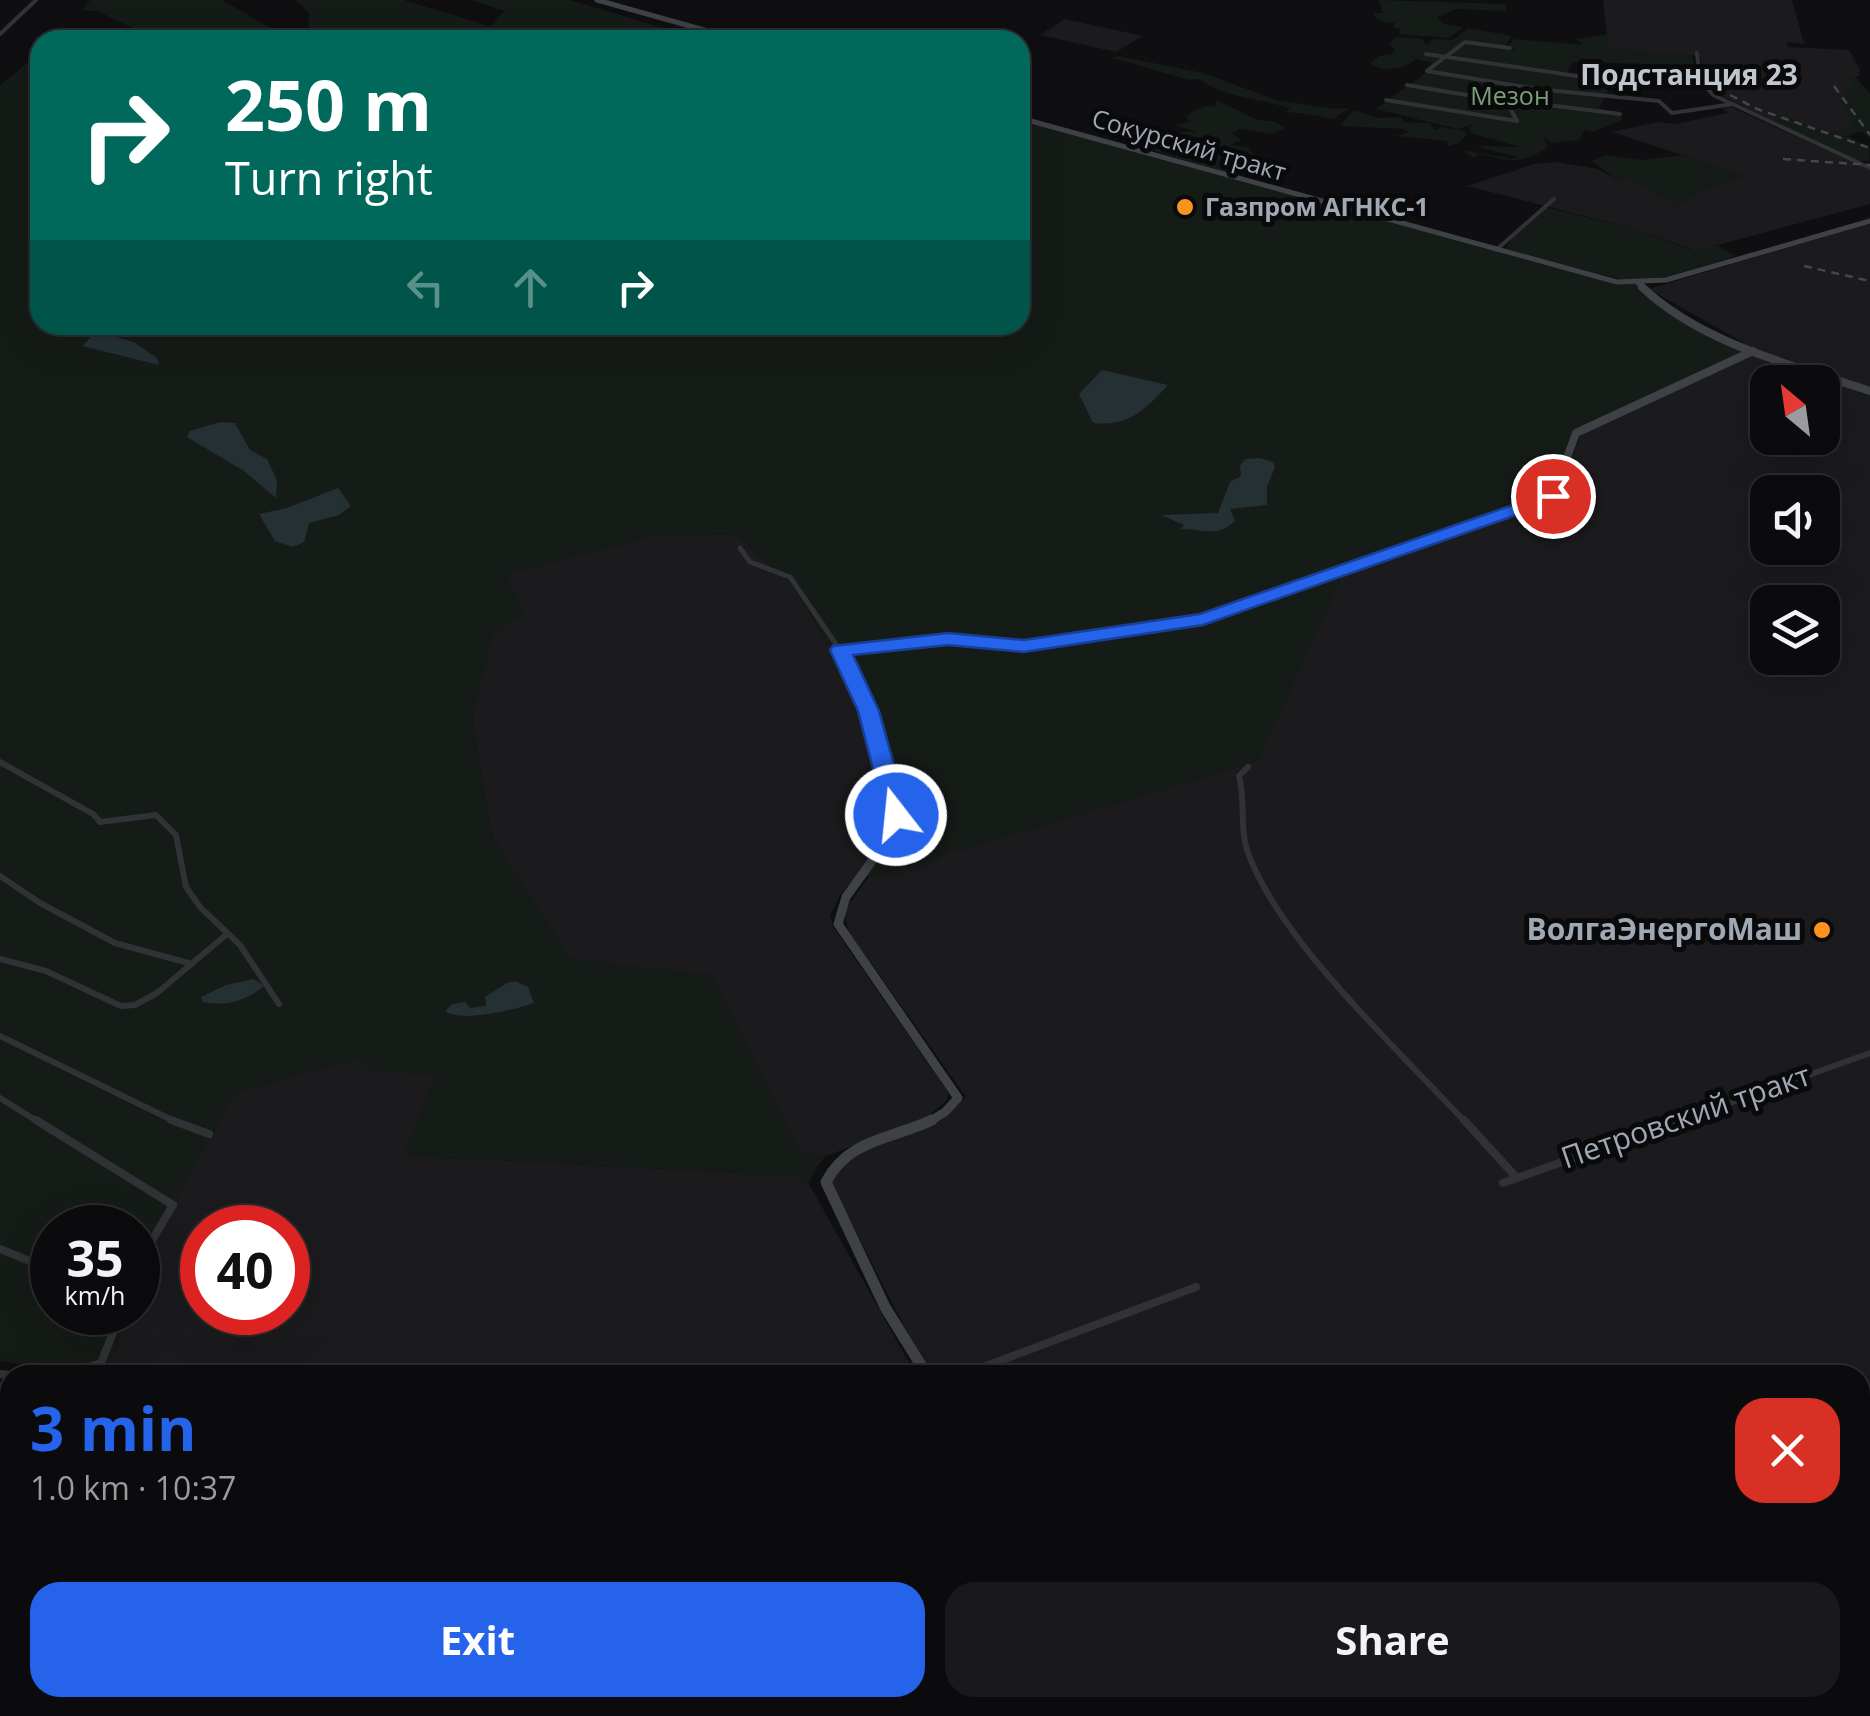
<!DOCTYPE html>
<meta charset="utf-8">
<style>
:root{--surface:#0b0b0d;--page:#19191b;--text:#f1f3f6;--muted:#9a9b9d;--line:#2b2b2e;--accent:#2563eb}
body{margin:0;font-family:"Open Sans",sans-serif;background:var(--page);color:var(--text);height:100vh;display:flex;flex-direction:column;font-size:38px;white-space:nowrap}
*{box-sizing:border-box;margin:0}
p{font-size:32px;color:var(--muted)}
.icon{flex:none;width:55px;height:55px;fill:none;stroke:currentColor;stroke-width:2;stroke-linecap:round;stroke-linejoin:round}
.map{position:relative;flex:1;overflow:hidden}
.sheet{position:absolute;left:0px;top:1365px;width:1870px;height:352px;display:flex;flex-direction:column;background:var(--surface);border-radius:30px 30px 0 0;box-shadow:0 10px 40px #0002,0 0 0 2px var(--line)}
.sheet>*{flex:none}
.guide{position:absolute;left:30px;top:30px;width:1000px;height:305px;border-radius:30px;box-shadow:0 10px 40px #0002,0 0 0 2px var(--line);background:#00695c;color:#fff;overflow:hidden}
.needle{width:65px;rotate:331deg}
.controls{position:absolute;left:1750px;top:365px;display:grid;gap:20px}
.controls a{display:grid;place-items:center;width:90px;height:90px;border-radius:20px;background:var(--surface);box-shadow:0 10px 40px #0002,0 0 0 2px var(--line);font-size:50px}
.speed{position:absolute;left:30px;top:1205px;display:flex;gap:20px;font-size:50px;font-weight:700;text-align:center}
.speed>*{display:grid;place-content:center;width:130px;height:130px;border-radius:50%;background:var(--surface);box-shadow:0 10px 40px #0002,0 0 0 2px var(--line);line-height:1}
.speed small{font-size:25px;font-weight:400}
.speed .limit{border:15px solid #d22;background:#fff;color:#111}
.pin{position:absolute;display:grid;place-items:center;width:85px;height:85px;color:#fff;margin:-42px;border:5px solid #fff;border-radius:50%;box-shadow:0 2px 10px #0007}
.me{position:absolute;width:110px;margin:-55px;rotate:344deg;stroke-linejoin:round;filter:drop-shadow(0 0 8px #0008)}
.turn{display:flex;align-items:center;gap:35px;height:210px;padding:0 30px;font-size:45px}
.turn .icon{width:130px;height:130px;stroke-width:2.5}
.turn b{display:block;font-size:70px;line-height:85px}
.lanes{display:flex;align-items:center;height:95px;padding:0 30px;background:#0003;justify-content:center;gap:50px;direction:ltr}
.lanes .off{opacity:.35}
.round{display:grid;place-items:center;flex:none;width:105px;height:105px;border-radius:30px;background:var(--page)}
.head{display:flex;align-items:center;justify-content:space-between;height:170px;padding:0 30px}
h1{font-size:60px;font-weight:700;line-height:75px;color:var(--accent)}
.button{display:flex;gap:20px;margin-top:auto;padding:20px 30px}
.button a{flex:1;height:115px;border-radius:30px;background:var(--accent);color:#fff;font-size:40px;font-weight:700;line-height:115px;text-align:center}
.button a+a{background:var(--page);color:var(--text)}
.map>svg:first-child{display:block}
</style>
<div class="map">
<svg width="1870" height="1716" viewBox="0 0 1870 1716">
<rect width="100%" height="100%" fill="#0f0f11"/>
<g fill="#1b1b1e" fill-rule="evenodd">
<path d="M1603 0H1792L1804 44 1788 42 1787 47 1849 50 1860 70 1859 76 1849 77 1855 88 1849 96H1838L1856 126 1831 134 1787 118 1775 122 1712 91 1705 80 1700 56 1608 49Z"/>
<path d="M1065 19 1143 36 1116 52 1040 35Z"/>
<path d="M1731 107 1870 170V204L1696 251 1635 229 1467 186 1534 164 1556 162 1598 169 1617 180 1631 178 1679 207 1697 192 1747 176 1612 132 1657 122 1676 124 1728 113 1722 108Z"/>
<path d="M1870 223V389L1758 351 1649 289Z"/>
<path d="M1751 356H1762L1870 394V1716H1137L1132 1708H1860V1375H929L831 1183 836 1169 854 1156 941 1120 966 1097 849 932 844 911 869 877 1258 761 1341 577 1558 497 1581 433ZM1768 382H1822V438H1768ZM1768 492H1822V548H1768ZM1768 602H1822V658H1768Z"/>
<path d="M734 533 791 583 832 651 863 714 892 825 882 844 840 895 830 916 833 927 948 1092 947 1100 928 1116 827 1156 800 1152 712 976 570 959 492 837 472 720 505 574 653 536Z"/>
<path d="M359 1058 370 1070 436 1075 404 1155 797 1176 809 1184 916 1375H44L51 1364 125 1313 138 1312V1266L234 1093ZM202 1228H288V1312H202Z"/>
<path d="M10 1451V1708H1115L1120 1716H0V1465Z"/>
</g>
<g fill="#151b16">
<path d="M90 0H222L278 32 273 38 286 40H57L130 39 135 29 99 12 82 10Z"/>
<path d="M295 0H403L490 26 504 11 471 0H570L705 40H293L309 28V13Z"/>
<path d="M1378 0 1506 4V11L1457 9 1437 17 1444 24 1463 27 1449 38 1399 34 1401 29 1393 27 1395 22C1386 23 1378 23 1373 13H1383Z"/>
<path d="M1468 28 1512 36 1505 46 1498 47 1516 51 1509 45 1515 39 1583 45 1575 39 1609 34 1608 49 1692 55 1694 65 1572 62 1567 75 1612 83 1599 108 1621 114 1622 120 1593 132 1584 130 1580 140 1553 143 1543 137 1548 147C1519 165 1512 161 1479 154L1474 158 1463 150 1512 159 1518 157 1474 146 1520 147 1471 133 1469 129 1473 124 1458 129 1376 109 1430 70 1432 63 1416 59C1403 70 1384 72 1370 64L1379 56 1392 54 1395 49 1389 43 1396 37 1422 39 1426 45 1433 39 1453 40Z"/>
<path d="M40 53V325H1020V118L1589 276 1638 283 1680 313 1753 351 1576 433 1553 496 1338 575 1341 577 1259 761 869 877 863 876 897 826 878 749 840 651H832L791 583 734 533 653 536 506 574 525 613 493 634 472 720 492 837 570 959 712 976 800 1152 827 1156 817 1166 809 1184 797 1176 403 1155 436 1076 369 1070 359 1058 234 1093 138 1271V1228H52V1312L127 1313 115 1356 51 1369 0 1361V85Z"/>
<path d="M1118 56 1203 73 1277 100 1334 109 1349 108 1333 119C1316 115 1302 113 1286 112L1290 108C1266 100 1216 96 1201 79L1189 80 1113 58Z"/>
<path d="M1848 76H1855L1870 94V138L1862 131 1847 136 1870 148 1869 161H1859L1775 122 1787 118 1831 134 1855 127 1837 96H1848L1844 89 1854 88Z"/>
<path d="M1217 100 1257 120 1274 121 1285 128 1273 134 1240 129 1232 133 1241 140 1230 145 1252 148 1248 151 1261 155 1244 169 1224 173 1107 135 1130 140 1148 136 1155 143 1162 136 1176 138 1170 141C1182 148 1190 143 1202 144L1196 141 1215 138 1176 136 1175 132H1197L1174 125 1190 122 1186 117C1195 109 1203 106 1215 106Z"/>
<path d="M1354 110 1377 118 1402 117 1403 122 1429 123 1435 130 1442 127 1465 131 1467 135 1459 143 1448 146 1447 141 1397 136 1409 132 1405 129 1340 126Z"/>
<path d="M1606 155 1641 160 1684 155 1748 176 1697 192 1679 207 1631 178 1617 180 1592 161Z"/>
<path d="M1544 207 1635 229 1691 250 1717 245 1736 256 1669 277 1628 281 1504 250 1520 227Z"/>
</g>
<g fill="#253035">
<path d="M96 332 134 342 157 358 159 365 82 346Z"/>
<path d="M1102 370 1168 385C1145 410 1128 427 1093 423L1079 394Z"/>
<path d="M220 422 235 423 250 450 267 459 277 480 276 498 244 471 187 437 190 431Z"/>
<path d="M1260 458 1273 462 1275 467 1267 487V505L1230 509 1235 521C1217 538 1203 529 1181 529L1184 525 1161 515 1218 513 1230 482 1241 476 1240 466 1245 459Z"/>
<path d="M338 488 351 506 339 515 309 523 304 542 293 547 275 541 259 514 287 508Z"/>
<path d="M254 979 264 986C246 1001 226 1007 203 1002L201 997 226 985Z"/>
<path d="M516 981 528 987 534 1003C514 1010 461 1023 445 1011L452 1004 465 1002 470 1008 486 1006 485 997 507 983Z"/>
</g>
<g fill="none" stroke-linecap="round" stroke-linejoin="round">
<g stroke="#303236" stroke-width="4">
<path d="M0 34 36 0"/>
<path d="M1697 53 1700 80 1713 95 1870 168"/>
<path d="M1426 54 1619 82 1650 83 1655 77 1700 80"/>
<path d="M1428 70 1465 42 1510 48"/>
<path d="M1427 71 1537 89 1659 101 1672 113 1733 104"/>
<path d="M1407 85 1514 103"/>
<path d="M1386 100 1517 121"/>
<path d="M1524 102 1620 114"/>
<path d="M1517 121 1509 106 1524 102 1522 98 1532 91"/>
<path d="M1496 250 1554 199"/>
</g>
<path stroke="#303236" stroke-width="5" d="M740 548 750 562 790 577 840 650"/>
<g stroke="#303236" stroke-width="6">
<path d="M0 762 93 814 100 822 156 815 176 835 186 887 200 907 240 945 279 1004"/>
<path d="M1248 767 1239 776C1246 802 1239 825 1247 850 1278 940 1400 1051 1466 1123"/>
<path d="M0 876 40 903 115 943 192 964"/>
<path d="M0 959 46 971 121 1006 135 1005 157 993 227 934"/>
<path d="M0 1036 178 1123"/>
<path d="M0 1098 40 1123"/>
<path d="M1674 1123 1870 1053"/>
</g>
<g stroke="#303236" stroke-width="8">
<path d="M36 1120 173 1205 138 1264"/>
<path d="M171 1120 209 1134"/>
<path d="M1464 1120 1516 1177"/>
<path d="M1503 1183 1681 1120"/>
<path d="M0 1249 52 1270"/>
<path d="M0 1374 10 1375"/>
<path d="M63 1375 101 1363 121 1312"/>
<path d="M962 1375 1196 1287"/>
<path d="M0 1436 10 1432"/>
</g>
<g stroke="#3e4146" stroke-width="5">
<path d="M597 0 740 40"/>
<path d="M1020 118 1617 282 1666 280 1870 221"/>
<path d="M1638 283 1644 289"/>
</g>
<g stroke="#3e4146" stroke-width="8">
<path d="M1642 287C1702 344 1793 365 1870 391"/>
<path d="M843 656 840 650 947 639 1024 646 1203 619 1553 496 1576 433 1753 351"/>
</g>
<path stroke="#3e4146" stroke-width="9" d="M841 653 868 711 897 826 846 897 838 924 958 1098 945 1112 927 1123"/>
<g stroke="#3e4146" stroke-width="11">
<path d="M927 1375 885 1307 826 1182C848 1139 892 1139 932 1120"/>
<path d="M1125 1708 1130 1716"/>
</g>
<g stroke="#43464b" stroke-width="2.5" stroke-dasharray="8 6" stroke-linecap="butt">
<path d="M1834 86 1870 135"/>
<path d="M1730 95 1757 109 1870 148"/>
<path d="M1783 159 1870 165"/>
<path d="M1804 266 1870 281"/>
</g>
<path stroke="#43464b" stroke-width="4" stroke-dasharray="16 12" stroke-linecap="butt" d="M200 1708V1716"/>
</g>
<path fill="#2563eb" stroke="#184099" stroke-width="2.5" d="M1553 491 1562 496 1559 500 1203 625 1024 652 948 645 853 655 879 711 908 815 896 822 885 815 858 711 830 650 833 646 948 633 1024 640 1200 614Z"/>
<g fill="#fc931c" stroke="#0a0a0c" stroke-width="4">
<circle cx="1185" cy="207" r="10"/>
<circle cx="1822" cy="930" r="10"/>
</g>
<g text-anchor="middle" stroke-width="10" stroke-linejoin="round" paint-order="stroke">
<g font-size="25" fill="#789f75" stroke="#0a0a0c">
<text x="1510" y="105">Мезон</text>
</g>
<g font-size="25" fill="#9fa8b3" stroke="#0a0a0c">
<text transform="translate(1189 145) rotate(16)" y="9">Сокурский тракт</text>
</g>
<g font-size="25" font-weight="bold" fill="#9fa8b3" stroke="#0a0a0c" text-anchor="start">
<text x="1205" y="216">Газпром АГНКС-1</text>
</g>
<g font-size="28" font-weight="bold" fill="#c0c6ce" stroke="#0a0a0c">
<text x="1689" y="85">Подстанция 23</text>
</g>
<g font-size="30" font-weight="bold" fill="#9fa8b3" stroke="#0a0a0c" text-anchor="end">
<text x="1802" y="940">ВолгаЭнергоМаш</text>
</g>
<g font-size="30" fill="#9fa8b3" stroke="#0a0a0c">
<text transform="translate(1686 1117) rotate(-19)" y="10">Петровский тракт</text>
</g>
</g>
</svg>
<div class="controls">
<a><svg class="needle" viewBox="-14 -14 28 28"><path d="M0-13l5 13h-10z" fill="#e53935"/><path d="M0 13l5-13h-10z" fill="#9a9b9d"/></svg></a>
<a><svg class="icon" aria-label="sound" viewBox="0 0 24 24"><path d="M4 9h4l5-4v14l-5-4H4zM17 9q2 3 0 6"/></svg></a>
<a><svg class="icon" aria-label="layers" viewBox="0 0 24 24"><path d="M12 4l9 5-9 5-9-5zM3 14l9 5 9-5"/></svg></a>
</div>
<div class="speed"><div>35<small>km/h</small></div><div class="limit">40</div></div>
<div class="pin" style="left:1553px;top:496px;background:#d93025"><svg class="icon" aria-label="arrive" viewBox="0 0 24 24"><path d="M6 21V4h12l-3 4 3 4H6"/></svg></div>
<svg class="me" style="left:896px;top:815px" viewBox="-20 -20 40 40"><circle r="17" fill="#2563eb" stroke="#fff" stroke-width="3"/><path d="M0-11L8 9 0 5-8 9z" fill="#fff"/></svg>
<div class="guide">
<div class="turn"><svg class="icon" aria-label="right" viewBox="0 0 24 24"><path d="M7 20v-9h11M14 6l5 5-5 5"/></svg><div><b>250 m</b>Turn right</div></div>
<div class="lanes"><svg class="icon off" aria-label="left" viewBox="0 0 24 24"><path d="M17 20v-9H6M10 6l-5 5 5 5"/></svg><svg class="icon off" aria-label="ahead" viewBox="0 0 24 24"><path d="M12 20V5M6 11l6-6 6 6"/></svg><svg class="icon" aria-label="right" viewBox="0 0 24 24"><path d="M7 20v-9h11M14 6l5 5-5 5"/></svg></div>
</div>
<section class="sheet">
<div class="head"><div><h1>3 min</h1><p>1.0 km · 10:37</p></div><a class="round" style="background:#d93025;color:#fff"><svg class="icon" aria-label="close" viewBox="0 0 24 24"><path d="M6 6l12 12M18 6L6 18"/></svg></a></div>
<div class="button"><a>Exit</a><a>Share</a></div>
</section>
</div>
